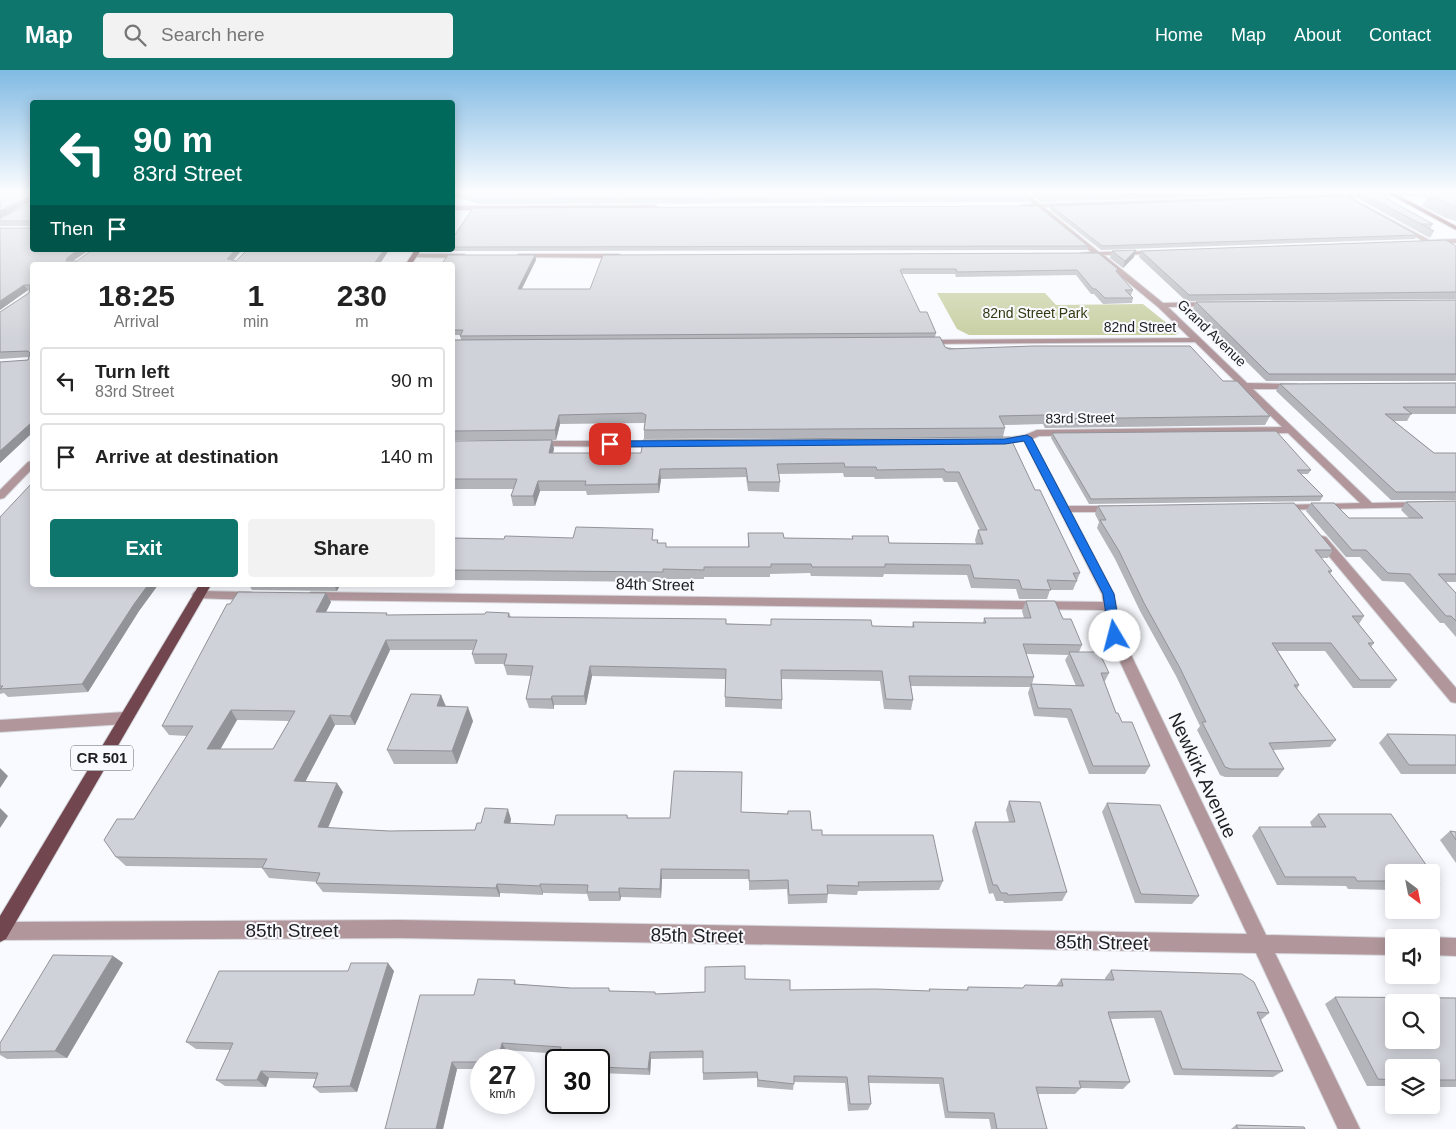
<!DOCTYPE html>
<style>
:root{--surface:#fff;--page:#f2f2f2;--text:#222;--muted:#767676;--line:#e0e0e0;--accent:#0f766e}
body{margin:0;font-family:Arial,sans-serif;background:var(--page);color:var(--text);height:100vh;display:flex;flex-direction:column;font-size:19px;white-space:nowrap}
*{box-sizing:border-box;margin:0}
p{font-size:16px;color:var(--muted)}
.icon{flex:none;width:28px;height:28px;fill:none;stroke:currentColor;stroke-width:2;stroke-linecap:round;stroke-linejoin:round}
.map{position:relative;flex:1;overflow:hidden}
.details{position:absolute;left:30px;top:192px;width:425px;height:325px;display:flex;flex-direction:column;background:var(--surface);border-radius:5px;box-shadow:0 2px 12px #0003}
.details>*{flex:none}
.banner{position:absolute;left:30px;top:30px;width:425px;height:152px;border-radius:5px;box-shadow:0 2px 12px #0003;background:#00695c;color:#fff;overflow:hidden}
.needle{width:32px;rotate:148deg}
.fabs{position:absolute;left:1385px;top:794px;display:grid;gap:10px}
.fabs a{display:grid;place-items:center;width:55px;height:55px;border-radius:5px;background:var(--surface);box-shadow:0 2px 12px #0003;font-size:25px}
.speed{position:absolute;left:470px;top:979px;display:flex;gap:10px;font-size:25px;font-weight:700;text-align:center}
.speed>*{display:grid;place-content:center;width:65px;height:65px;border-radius:50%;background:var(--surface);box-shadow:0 2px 12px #0003;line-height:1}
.speed small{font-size:12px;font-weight:400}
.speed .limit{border:2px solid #111;border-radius:8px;background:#fff;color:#111}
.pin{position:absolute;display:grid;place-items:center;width:42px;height:42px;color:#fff;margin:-21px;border-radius:10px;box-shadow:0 2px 8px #0006}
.me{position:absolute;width:55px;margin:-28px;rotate:352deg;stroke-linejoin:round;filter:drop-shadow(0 0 4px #0008)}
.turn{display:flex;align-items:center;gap:18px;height:105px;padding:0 20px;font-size:22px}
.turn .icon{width:65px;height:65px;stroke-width:2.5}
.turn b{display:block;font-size:35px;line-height:42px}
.then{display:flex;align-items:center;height:48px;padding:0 20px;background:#0003;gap:10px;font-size:19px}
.eta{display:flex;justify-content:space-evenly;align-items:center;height:85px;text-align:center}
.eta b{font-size:30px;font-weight:600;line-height:35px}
.primary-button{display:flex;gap:10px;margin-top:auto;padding:10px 20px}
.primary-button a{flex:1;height:58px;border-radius:5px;background:var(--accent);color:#fff;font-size:20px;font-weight:600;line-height:58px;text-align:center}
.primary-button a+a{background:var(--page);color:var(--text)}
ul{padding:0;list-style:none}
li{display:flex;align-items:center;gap:15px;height:68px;margin:0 10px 8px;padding:0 10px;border:2px solid var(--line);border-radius:5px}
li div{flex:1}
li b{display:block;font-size:19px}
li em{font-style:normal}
header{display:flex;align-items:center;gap:30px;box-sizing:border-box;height:70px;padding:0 25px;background:var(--accent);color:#fff}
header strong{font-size:24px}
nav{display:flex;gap:28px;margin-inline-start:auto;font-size:18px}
.search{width:350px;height:45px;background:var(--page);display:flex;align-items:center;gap:12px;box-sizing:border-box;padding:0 18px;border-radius:5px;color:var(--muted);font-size:19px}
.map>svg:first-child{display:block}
</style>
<header>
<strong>Map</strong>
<div class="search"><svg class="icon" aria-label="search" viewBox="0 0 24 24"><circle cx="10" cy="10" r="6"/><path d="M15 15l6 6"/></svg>Search here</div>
<nav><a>Home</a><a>Map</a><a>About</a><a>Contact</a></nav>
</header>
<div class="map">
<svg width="1456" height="1059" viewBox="0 0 1456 1059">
<rect width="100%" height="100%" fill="#f9faff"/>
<path fill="#c7cea0" d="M937 223H1045L1056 235 1143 234 1179 263 1175 265H969L957 259Z"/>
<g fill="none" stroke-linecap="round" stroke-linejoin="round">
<g stroke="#d6d7dc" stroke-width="2">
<g id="lane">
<path d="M1391 123 1427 125 1445 123 1427 127 1393 125Z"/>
<path d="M1344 124 1431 171 1432 172 1427 173 1342 126Z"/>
</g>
</g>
<g stroke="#d6d7dc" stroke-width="2">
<g id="street">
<path d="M1020 123H1026L1040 134 1376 123 1396 124 1393 126 1044 137 1099 182 1159 181 1160 182 1157 184 1104 185 1163 233 1214 232 1215 234 1211 236 1168 237 1247 313 1297 314V318L1294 319H1253L1372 433 1421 432 1426 435 1425 437 1277 440 1276 438 1277 436 1281 435 1360 433 1288 363 1039 366 1032 369 1068 436H1113L1118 439 1113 442H1071L1114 524 1122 566 1266 865 1396 868H1394V885L1275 883 1360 1059H1338L1256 883 400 868 0 870 1 852 400 850 1247 864 1108 566 1104 540 311 530 305 526 311 522 1103 532 1102 524 1024 371 996 375 991 372 993 370 1025 365 1037 360 1282 357 1195 272 922 274 921 272 925 270 1190 268 1158 237 1096 186 1080 185V183L1091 182 1037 137H1020V135L1033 134Z"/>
<path d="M452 136 655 135 658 137 655 139 452 140Z"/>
<path d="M1456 169V173L1431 174 1428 172 1431 170Z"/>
<path d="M414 184H464L467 186 464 188 412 187V185Z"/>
<path d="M519 184H619L622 186 619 188 517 187V185Z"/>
<path d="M536 371H659L664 374 659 377 533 376V372Z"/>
<path d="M32 391V399L4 428 0 429V420L28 392Z"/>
<path d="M1322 466 1326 467 1456 618V633L1451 632 1318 473 1316 470Z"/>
<path d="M198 521 251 522 257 526 251 530 194 528 192 525 194 522Z"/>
<path d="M125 642 130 644 132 648 130 652 125 654 0 662V650Z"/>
<path d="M1431 867 1456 868V886L1431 885V868H1429Z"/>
</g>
</g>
<g stroke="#d6d7dc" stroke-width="2">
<g id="primary">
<path d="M453 123H459L452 131Z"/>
<path d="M1387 123H1394L1456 156V160Z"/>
<path d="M415 180H421L411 195H405Z"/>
<path d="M199 515H211L6 869 0 872V846Z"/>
</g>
</g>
<use href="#lane" fill="#b1979b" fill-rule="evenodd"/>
<use href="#street" fill="#b1979b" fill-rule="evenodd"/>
<use href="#primary" fill="#71464e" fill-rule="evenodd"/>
</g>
<g fill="#b3b5bb" fill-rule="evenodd">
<path d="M0 123H32L74 191H236L389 180 379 195H32V363L0 393V292L28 290 29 287 0 289V242L29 223 30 221 28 220 0 240 30 156H0ZM30 132V134L3 146Z"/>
<path d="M457 123H1024L1029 127 1028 132 479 134 458 127Z"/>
<path d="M1029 123H1324L1041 132Z"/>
<path d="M1362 123 1384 127 1433 154 1430 159 1434 161 1430 168 1359 129Z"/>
<path d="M1447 123H1456V151L1446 148 1422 136 1429 124Z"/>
<path d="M1051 136 1417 165 1415 169 1101 180 1050 140Z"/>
<path d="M452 169 1088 176 1087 180 448 181V180H452Z"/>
<path d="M1456 176V229L1186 231 1139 187 1141 181Z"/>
<path d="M1112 181 1134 187 1123 198 1110 188Z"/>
<path d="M535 185 536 190 522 219H590L603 185 1118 199 1117 202 1133 220 1131 225H1130L1133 228 1132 233 1103 234 1094 224H1091L1076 205 956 207 955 204H902L920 242 936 263 935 267 945 277 1223 311 1270 346 1265 355 1045 358 1043 354 1004 355 1005 358 1003 367 644 369V360L645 353H643L560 354 556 370H452V275L461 270 460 265H452V195Z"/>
<path d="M1456 230V311H1266L1193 239 1196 232Z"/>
<path d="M1456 313V344H1411L1407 351H1394L1434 383H1456V430H1391L1276 321 1280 314Z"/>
<path d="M1052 363 1311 400 1308 404H1301L1323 426 1320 431 1089 434 1051 368Z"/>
<path d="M1010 367 1035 420 1080 503 1073 520H1050L1047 529H1019L1016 519 971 518 967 505 884 504 883 507 811 506 810 503 770 504V507H704V509H664V512L452 510V468L504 469 573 468 658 470V473L666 477H748V463L784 468 852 469V466L889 473 976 474 975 470 978 460H980L957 412H944L942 408 875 409 874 407H844L843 403 779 404 780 412 779 422 748 421 746 407 661 409 659 423 587 425 586 421H540L535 436H513L511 426 514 419H452V371L552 370 554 379 553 383H641Z"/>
<path d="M1456 431V512H1446L1456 523V567L1444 553H1440L1404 512 1382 511 1360 487H1346L1306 441 1311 433 1349 448H1409L1401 440 1406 432Z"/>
<path d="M1098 436 1333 480 1328 488H1321L1332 501 1330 504 1364 546 1359 554 1374 573 1371 577 1397 610 1390 618H1353L1325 581H1278L1299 615 1297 619 1336 670 1330 677 1273 680 1284 699 1278 707H1225L1220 705 1197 660 1200 656 1176 606 1140 541 1115 489 1097 458 1099 452 1095 444Z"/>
<path d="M0 447 32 515H158L139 541 88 622 8 627 4 623 0 624Z"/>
<path d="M249 515H340L337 521 252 520Z"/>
<path d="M326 523 331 532 326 542 388 545 485 544 509 543 511 547 771 555V549L872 556 912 557 913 552 983 553 984 548H1024L1022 541 1026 531 1063 549 1082 575 1079 582 1109 603 1105 611H1104L1116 643 1150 696 1145 704H1089L1067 648 1034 646 1028 623 1030 617 911 616 913 630 911 640 884 639 880 611 782 609V639L725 637V609L592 606 586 635H554V639L529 638 526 629 531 606 507 605 504 595V594H475L472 584 473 580H390L355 655H335L305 711 343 722 328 758 389 761 475 760 481 753 511 749 510 754 554 755 627 745 628 748H670L741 742 787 744 788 741 812 760 822 765 943 811 939 820 858 821 857 825 828 824 827 833 788 834 787 819 749 820V809H662L661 828 621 827 620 831H589L587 824 543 823V825L500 823V827L323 822 316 813 317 812 269 808 262 798 126 796 116 787 134 749 187 666 169 665 162 656ZM1026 584 1068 585 1065 590 1076 616 1032 614 1034 607ZM237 650 289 651 273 679H220Z"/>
<path d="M441 625 446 636 473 651 457 694H394L387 680Z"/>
<path d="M1387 664 1456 665V704H1401L1379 673Z"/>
<path d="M1009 731 1067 822 1062 831 1004 833 1003 831H996L993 823 989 824 972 761 975 752H1009L1006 740Z"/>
<path d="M1107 733 1199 826 1192 834 1135 833 1102 742Z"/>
<path d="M1318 744 1394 802V820L1348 819 1346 816 1277 815 1252 766 1259 757H1312L1310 752Z"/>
<path d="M1450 761 1456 762V793L1440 770Z"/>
<path d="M1431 803 1440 815 1431 822Z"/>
<path d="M113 886 123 893 67 988 7 989 0 985V973Z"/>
<path d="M1111 900 1269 943 1261 950 1283 1001 1273 1007 1174 1005 1154 948 1111 949 1130 1012 1123 1019 1081 1018 1075 1024H1038L1047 1059H991L989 1049 945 1048 939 1014 868 1013 871 1034 868 1040 848 1041 845 1013 794 1012 793 1020 757 1017V1008L703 1010V988L651 989 650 1005 600 1003 599 1011V990L560 984 506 980 504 990H481V999H457L443 1059H385L474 925 515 910 516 914 656 924 705 922 745 909 790 920 929 921V919L966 920 968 917 1023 918 1056 916 1061 909 1105 910V908Z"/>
<path d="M348 901H394L357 1022 320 1023 313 1017 316 1009 269 1008 266 1017 225 1016 216 1010 230 980 196 979 186 972Z"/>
<path d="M1335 927 1456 928V1017H1431V998H1394V1016H1367L1325 934Z"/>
<path d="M1236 1055 1305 1059H1231Z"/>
</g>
<g fill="#929398">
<path d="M30 126 32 131 0 148V141Z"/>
<path d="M78 180H89L70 193 66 191 67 188Z"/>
<path d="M235 180H242L229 195 227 189Z"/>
<path d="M384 180H389L379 195H373Z"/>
<path d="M1136 180 1134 187 1123 198 1125 191Z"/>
<path d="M535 185 536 190 519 224 518 219Z"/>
<path d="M24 215 28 220 0 240V231Z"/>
<path d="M559 345 560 354 556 370 555 360Z"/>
<path d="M32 352V363L0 393V381Z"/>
<path d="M552 370 554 379 550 393 549 383Z"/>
<path d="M660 399 661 409 659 423 658 414Z"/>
<path d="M538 411 540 421 535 436 533 426Z"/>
<path d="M148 515H158L139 541 88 622 82 614 134 534Z"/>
<path d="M334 515H340L337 521Z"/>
<path d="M326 523 331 532 321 552 316 542Z"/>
<path d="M386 570 390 580 355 655 350 646Z"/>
<path d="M590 596 592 606 586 635 584 626Z"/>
<path d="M441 625 446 638 437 636Z"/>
<path d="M552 626 554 635V639L551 629Z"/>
<path d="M468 637 473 651 457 694 452 681Z"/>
<path d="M231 640 237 650 215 689 207 679Z"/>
<path d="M330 645 335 655 301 720 294 711Z"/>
<path d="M0 698 8 706 0 718Z"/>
<path d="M337 713 343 722 324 767 318 757Z"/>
<path d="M0 738 8 746 0 758Z"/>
<path d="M508 739 511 749 508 763 504 753Z"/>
<path d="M661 799 662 809 661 828 660 819Z"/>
<path d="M497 814 500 823V827L496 818Z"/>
<path d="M540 814 543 823V825L540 816Z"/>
<path d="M619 818 621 827 620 831 619 822Z"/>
<path d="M113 886 123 893 67 988 55 981Z"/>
<path d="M388 893 394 901 357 1022 350 1016Z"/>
<path d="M502 973 506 980 504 990H498Z"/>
<path d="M650 982 651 989 650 1005 648 999Z"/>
<path d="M452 992 457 999 443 1059H436Z"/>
<path d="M261 1001 269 1008 266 1017 257 1010Z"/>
</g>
<g fill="#d0d2d9" stroke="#929398" fill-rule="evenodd">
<path d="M0 123H32V180H78L67 188 66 191H77L92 180H235L227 189 236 191 247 180H384L373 195H32V352L0 381V292L28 290 30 283 28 281 0 282V242L29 223 30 215H24L0 231V158H30L31 153 29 151H0V148L30 134V126L0 141Z"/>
<path d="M458 123H1024L1029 127 478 129Z"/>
<path d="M1036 123H1174L1042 127Z"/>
<path d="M1362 123H1380L1384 125V127L1433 154H1421L1434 161Z"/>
<path d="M1433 123H1446L1451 125 1456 126V137L1453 136 1429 124Z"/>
<path d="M1346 126 1417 165 1102 176 1051 136Z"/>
<path d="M1038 136 1088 176 452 177V169L473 138Z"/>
<path d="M1446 170 1456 176V222L1189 225 1141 181Z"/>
<path d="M1136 180 1125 191 1112 181Z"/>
<path d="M1098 183 1118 199 1116 201 1133 220H1125L1133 228H1105L1096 219H1093L1077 200 957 202 956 199H902L900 200 920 242H927L936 263 460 266 463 260H452V195H441L448 185H535L518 219H590L603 185Z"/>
<path d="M1456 230V304H1269L1196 232Z"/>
<path d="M940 267 945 277 949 279 1033 276H1190L1223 311H1237L1270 346 1048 349 1045 345 999 346 1005 358 644 360 646 345 642 343 559 345 555 360 452 361V275L455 270Z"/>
<path d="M1456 313V337H1403L1412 344H1385L1434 383H1456V422H1396L1280 314Z"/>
<path d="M1276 361 1311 400H1297L1323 426 1091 429 1052 363Z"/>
<path d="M1010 367 1035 420H1040L1080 503H1073L1077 511 1047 510 1051 520 1022 519 1019 510 974 508 970 495 885 494V497H812L811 494H771V497H704V500L663 499V502L452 500V468L504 469 505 466 573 468 576 457 653 459 652 470H658L657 473H666V477H749L748 463H783L784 468 853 469 852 466H888L889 473 983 474 978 460H987L959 402H946L944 399 877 400 876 397H845L844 393 777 394 780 412H748L746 398 660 399 658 414 585 415 586 411H538L533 426H511L517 409H452V371L552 370 549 383H641L643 370Z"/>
<path d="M32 413V515H148L134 534 82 614 0 619 3 616H0V447Z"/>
<path d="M1456 431V504H1438L1456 523V551L1451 546H1446L1410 504 1388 503 1366 480H1352L1311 433H1334L1349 448H1423L1406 432Z"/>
<path d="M1294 433 1333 480H1315L1332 501H1328L1364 546H1352L1374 573H1368L1397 610H1360L1331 573H1272L1299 615H1294L1336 670 1269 673 1284 699H1231L1225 697 1202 652H1206L1180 598 1144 533 1119 481 1100 450H1106L1098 436Z"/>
<path d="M238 522 326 523 316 542 387 543 386 545 485 544 486 542 509 543 508 547 726 549V554L768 555H771V549L871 550 872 556 914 557 913 552 986 553 984 548H1031L1026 531H1055L1063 549H1071L1082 575 1023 574 1034 607 909 606 913 630 886 629 882 601 781 600 782 630 725 627 726 599 590 596 584 626H552L551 629H526L533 596 504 595 507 584H472L477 570H386L350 646 330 645 294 711 337 713 318 757 389 761 475 760 477 753H481L485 738 508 739 504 753 554 755 556 745H627V748H670L674 701 742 702 741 742 788 744V741H810L812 760H822V765H933L943 811 858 812 859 816 827 815 828 824 789 825 788 810 749 811V800L661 799 660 819 619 818V822H587L588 815 540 814V816L497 814 496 818 316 813 320 803 262 798 267 789 116 787 104 770 117 749H134L193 656H162L227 534H230ZM231 640 295 641 273 679H207Z"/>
<path d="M1069 582H1099L1109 603H1101L1116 643H1118L1122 652H1132L1150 696H1093L1071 639 1038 638 1031 614 1084 616Z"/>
<path d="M411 624 441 625 437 636 468 637 452 681 387 680Z"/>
<path d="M1387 664 1456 665V695H1409Z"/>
<path d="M1009 731 1040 732 1067 822 1008 825 1007 823H1001L997 815H993L975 752H1015Z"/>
<path d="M1107 733 1160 735 1199 826 1141 824Z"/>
<path d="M1318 744H1391L1431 802H1394V811H1357L1355 807H1285L1259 757H1326Z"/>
<path d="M1450 761 1456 762V770Z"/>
<path d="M1431 803 1440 815H1431Z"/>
<path d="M53 885 113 886 55 981 0 982V973Z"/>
<path d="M351 893H388L350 1016 313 1017 318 1003 261 1001 257 1010H216L233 973 186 972 219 901H348Z"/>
<path d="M745 896V909L790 910V920L876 919 930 921 929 919 968 920V917L1023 918 1025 915 1063 916 1061 909 1114 910 1111 900 1242 904 1254 912 1269 943 1257 942 1283 1001 1182 999 1161 941 1108 942 1130 1012 1079 1011 1081 1018 1036 1017 1047 1059H997L994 1043 948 1042 943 1008 868 1006 871 1034H850L847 1007 794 1006V1014L758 1010 757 1002 703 1003V981L650 982 648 999 599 997V990H559L561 977 502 973 498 990H481V992H452L436 1059H385L420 925H474L478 909 515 910 514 914 570 918H609V921L655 922V924L705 922V897Z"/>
<path d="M1335 927 1456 928V1010H1431V998H1394V1010L1378 1009ZM1394 932H1431V970H1394Z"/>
<path d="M1236 1055 1304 1057 1305 1059H1238Z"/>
</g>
<linearGradient id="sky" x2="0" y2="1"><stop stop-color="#81bae3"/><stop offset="0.45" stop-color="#fcfdff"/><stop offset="1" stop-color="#fcfdff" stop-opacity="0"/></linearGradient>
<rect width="1456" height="271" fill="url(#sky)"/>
<path fill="#1a73e8" stroke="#114b97" d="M1027 365 1032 368 1114 524 1121 566 1119 569 1115 571 1109 566 1103 524 1024 371 1005 374 610 377 606 374 610 371 1005 369Z"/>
<g text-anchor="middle" stroke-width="4" stroke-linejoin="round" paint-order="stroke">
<g font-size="14" fill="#343911" stroke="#f9faff">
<text x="1035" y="248">82nd Street Park</text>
</g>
<g font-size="14" fill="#1f1f22" stroke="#f9faff">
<text x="1140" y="262">82nd Street</text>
<text transform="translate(1212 263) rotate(44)" y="5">Grand Avenue</text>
<text transform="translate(1080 348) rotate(-1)" y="5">83rd Street</text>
</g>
<rect fill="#f9faff" stroke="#606164" stroke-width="1" x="71" y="675.5" width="62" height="25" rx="4"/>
<g font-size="15" font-weight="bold" fill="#1f1f22">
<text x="102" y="693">CR 501</text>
</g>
<g font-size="16" fill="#1f1f22" stroke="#f9faff">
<text transform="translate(655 514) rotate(1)" y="6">84th Street</text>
</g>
<g font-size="19" fill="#1f1f22" stroke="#f9faff">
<text transform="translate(1203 705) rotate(65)" y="7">Newkirk Avenue</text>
<text x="292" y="867">85th Street</text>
<text transform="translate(697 865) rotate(1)" y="7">85th Street</text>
<text transform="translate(1102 872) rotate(1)" y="7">85th Street</text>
</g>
</g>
</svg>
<div class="fabs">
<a><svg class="needle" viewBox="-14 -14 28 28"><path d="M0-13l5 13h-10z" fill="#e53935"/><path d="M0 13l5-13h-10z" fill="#767676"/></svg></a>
<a><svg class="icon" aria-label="sound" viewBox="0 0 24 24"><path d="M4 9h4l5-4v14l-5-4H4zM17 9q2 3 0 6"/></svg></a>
<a><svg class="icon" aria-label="search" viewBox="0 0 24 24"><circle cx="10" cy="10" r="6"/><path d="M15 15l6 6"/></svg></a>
<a><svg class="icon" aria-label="layers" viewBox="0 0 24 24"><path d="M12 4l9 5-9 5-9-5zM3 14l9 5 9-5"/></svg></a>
</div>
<div class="speed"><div>27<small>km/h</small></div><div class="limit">30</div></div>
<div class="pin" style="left:610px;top:374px;background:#d93025"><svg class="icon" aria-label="arrive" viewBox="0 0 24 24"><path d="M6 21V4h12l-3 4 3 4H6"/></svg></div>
<svg class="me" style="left:1115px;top:566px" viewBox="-20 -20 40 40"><circle r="19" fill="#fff"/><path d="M0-13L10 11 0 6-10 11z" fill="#1a73e8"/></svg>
<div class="banner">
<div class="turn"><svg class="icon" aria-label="left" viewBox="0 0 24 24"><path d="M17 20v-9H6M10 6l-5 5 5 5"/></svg><div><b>90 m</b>83rd Street</div></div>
<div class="then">Then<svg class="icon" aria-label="arrive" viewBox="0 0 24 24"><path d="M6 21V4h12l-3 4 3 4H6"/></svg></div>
</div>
<section class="details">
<div class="eta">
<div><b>18:25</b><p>Arrival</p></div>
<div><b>1</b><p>min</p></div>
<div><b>230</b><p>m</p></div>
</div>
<ul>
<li><svg class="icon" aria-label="left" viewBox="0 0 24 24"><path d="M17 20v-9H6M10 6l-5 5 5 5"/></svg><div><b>Turn left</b><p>83rd Street</p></div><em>90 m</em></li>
<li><svg class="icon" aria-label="arrive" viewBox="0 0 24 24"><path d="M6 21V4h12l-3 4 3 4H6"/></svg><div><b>Arrive at destination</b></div><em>140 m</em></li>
</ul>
<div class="primary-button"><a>Exit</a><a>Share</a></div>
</section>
</div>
